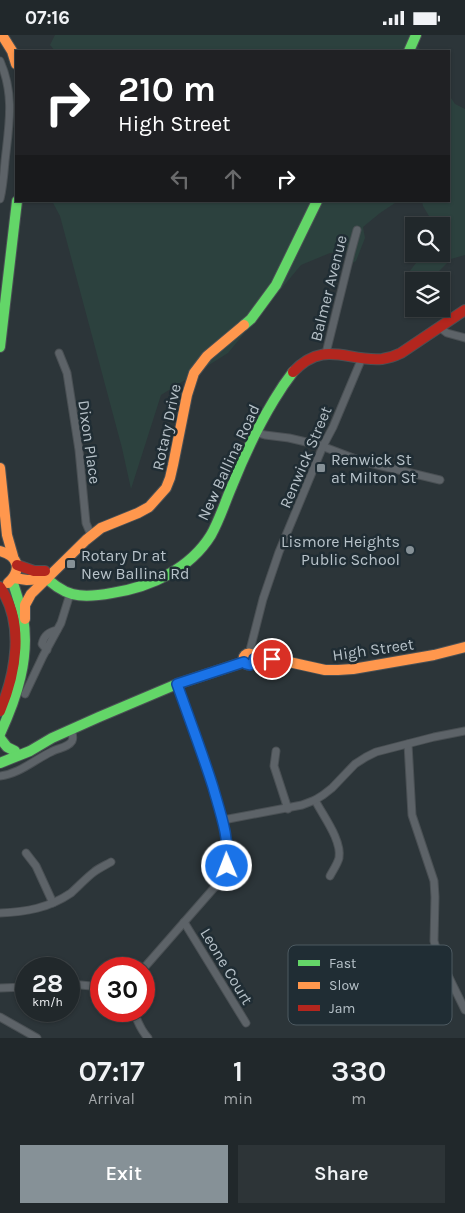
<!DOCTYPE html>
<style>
:root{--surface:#21282b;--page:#2d3437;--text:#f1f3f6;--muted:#a2a6a9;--line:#3e4447;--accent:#869197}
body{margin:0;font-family:Karla,sans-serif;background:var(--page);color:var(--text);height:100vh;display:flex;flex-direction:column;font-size:19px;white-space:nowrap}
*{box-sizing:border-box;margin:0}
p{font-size:16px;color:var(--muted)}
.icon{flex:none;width:28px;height:28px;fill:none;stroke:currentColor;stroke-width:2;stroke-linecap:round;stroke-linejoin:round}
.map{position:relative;height:1003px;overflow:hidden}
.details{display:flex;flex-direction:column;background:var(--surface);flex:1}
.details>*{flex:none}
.top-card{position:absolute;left:15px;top:15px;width:435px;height:152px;border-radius:0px;box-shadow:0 1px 4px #0004,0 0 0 1px var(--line);background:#202124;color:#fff;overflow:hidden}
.controls{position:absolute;left:405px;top:182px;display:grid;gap:10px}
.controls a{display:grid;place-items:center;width:45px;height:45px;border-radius:0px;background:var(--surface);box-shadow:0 1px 4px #0004,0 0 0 1px var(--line);font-size:25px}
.speed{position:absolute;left:15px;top:922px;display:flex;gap:10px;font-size:25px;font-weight:700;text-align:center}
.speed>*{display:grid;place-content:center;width:65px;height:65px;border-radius:50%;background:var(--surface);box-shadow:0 1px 4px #0004,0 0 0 1px var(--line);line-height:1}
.speed small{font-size:12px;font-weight:400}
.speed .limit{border:8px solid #d22;background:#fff;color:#111}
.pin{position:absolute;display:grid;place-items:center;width:42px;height:42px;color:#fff;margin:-21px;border:2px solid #fff;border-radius:50%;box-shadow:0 1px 5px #0007}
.me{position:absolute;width:55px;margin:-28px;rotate:359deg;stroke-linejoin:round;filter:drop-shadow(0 0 4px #0008)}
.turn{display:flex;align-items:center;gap:18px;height:105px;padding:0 20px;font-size:22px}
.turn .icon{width:65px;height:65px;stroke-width:2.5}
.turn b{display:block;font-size:35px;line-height:42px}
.lanes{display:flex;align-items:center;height:48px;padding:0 20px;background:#0003;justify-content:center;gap:25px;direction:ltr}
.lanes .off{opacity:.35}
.eta{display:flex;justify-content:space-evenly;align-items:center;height:85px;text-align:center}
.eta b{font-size:30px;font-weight:600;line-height:35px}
.cta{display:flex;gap:10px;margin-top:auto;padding:10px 20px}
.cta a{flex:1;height:58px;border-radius:0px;background:var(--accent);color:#fff;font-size:20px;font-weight:600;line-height:58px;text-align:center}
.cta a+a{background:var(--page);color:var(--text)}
.status{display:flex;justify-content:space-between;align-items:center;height:35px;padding:0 25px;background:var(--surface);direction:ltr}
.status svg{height:14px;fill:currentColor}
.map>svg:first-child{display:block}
</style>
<div class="status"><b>07:16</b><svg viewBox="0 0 49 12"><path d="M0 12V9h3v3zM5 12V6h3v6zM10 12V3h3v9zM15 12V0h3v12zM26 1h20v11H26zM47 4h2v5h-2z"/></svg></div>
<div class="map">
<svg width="465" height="1003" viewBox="0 0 465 1003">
<rect width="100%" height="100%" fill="#2c3539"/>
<g fill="#2c413e">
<path d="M55 0H411L421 16H55L50 10Z"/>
<path d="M449 60 455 69 465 74V220L451 224 440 235 431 246H414V249L409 246 406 241 416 228 427 224 430 219H441V191H435L423 171 422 166H449Z"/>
<path d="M52 166H398L380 178 363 192 365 203 356 226 353 228 348 222 346 217 343 216 330 218 301 230 228 318 161 360 131 454 122 413 60 181Z"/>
</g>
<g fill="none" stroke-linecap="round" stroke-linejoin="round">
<g stroke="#4a5054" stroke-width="9">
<g id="street">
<path d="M0 26C15 60 9 90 5 126 4 138 3 152 0 164"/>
<path d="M439 292 447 298 465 303"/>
<path d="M59 318 67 338 79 415 86 488 91 500"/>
<path d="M326 318 351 217 357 195"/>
<path d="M255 397 265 400 289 403 319 410 361 426 440 445"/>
<path d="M47 615 42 609C44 600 49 597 57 595"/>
<path d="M249 619 263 564 279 517 323 411 333 392 362 323"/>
<path d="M25 659 43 621 61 588 70 559"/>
<path d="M408 709 412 780 434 846 435 862 434 906 438 920 465 975"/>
<path d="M276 716 274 731 288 774"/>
<path d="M0 741C19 739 34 725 51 717 57 713 68 713 72 706 74 702 72 698 71 695"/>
<path d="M315 765C323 781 342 805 339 823 337 830 333 835 330 841"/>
<path d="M223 785 302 770 315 765 323 760 332 753 355 729 366 722 376 717 434 702 465 696"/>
<path d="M26 818 36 831 53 868"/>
<path d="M0 878C26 877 49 873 71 858 79 851 86 843 94 837 99 833 106 830 111 827"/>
<path d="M184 887 246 988"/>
<path d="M394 931 438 920"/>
<path d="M143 934 221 845C225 838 227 831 228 823 229 801 221 779 215 759 203 722 190 686 177 649"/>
<path d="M69 950H81L101 952"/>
<path d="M0 953 26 952"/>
<path d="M134 976C137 986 141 995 148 1003"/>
<path d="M0 982 37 1003"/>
</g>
</g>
<g stroke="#4a5054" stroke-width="12">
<g id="fast">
<path d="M409 16 416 0"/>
<path d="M244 290 251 284 276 250 317 166"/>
<path d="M0 312 17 166"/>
<path d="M40 537C64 562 79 564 112 558 151 552 190 534 211 500 220 484 225 467 232 451 244 421 257 393 274 365 280 355 286 346 293 337"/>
<path d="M0 699C17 662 30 623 23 582 20 570 16 557 12 545"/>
<path d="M0 703 7 712 15 716"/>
<path d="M0 728 30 716 52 703 99 682 177 649 244 627"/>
</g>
</g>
<g stroke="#4a5054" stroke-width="12">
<g id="slow">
<path d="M2 0 12 16 16 29"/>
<path d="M0 433 7 500 13 521"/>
<path d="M0 516C19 521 22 535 8 548"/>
<path d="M14 543 27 545 47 544"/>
<path d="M25 584V570L31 559 86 505 101 493 138 478 149 472 166 453 170 443 173 430 187 360 194 338 207 321 244 290"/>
<circle cx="249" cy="624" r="5.5"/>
<path d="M254 624 280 625 325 635H338L353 634 434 620 465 612"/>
</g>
</g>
<g stroke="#4a5054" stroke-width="12">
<g id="jam">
<path d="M293 337C324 304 347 327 382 324 389 323 395 321 401 318L465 275"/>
<path d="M17 530 34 536H45"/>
<path d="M0 552C25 588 16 638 0 676"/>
</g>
</g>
<use href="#street" stroke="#5d6368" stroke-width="7"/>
<use href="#fast" stroke="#63d668" stroke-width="10"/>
<use href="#slow" stroke="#ff974d" stroke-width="10"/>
<use href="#jam" stroke="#b3261e" stroke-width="10"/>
</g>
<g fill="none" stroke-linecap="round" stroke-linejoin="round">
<g stroke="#114b97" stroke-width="12">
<path id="route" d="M227 831C230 804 220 777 213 752 202 717 189 683 177 649L244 627 246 629 250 630 253 628 254 624H272"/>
</g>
<use href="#route" stroke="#1a73e8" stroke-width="9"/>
</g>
<g fill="#869197" stroke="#202d34" stroke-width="2">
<rect x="316" y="428" width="10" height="10" rx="2.5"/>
<circle cx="410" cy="515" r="5"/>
<rect x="66" y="524" width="10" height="10" rx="2.5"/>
</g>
<g text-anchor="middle" stroke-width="5" stroke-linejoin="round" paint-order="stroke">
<g font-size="16" fill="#b7c2c9" stroke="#202d34">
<text transform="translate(328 253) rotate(-76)" y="6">Balmer Avenue</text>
<text transform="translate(166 392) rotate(-78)" y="6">Rotary Drive</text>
<text transform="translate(90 407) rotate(82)" y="6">Dixon Place</text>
<text transform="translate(305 422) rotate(-67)" y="6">Renwick Street</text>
<text transform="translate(228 427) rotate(-65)" y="6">New Ballina Road</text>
<text transform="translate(373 614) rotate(-8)" y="6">High Street</text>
<text transform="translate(227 931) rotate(59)" y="6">Leone Court</text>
</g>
<g font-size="16" fill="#b7c2c9" stroke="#202d34" text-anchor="start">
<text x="331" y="430">Renwick St<tspan x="331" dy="18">at Milton St</tspan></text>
<text x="400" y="512" text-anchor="end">Lismore Heights<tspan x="400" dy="18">Public School</tspan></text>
<text x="81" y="526">Rotary Dr at<tspan x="81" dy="18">New Ballina Rd</tspan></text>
</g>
</g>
<rect x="288" y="910" width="164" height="80" rx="8" fill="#202d34" stroke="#4d5a61" stroke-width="1"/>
<rect x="298" y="925" width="22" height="6" fill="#63d668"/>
<rect x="298" y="947" width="22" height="7" fill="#ff974d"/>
<rect x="298" y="970" width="22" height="6" fill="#b3261e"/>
<g font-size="14" fill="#b7c2c9">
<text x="329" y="933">Fast</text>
<text x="329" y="955">Slow</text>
<text x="329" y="978">Jam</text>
</g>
</svg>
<div class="controls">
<a><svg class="icon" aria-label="search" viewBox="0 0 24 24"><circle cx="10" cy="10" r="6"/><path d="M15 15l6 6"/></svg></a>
<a><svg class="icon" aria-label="layers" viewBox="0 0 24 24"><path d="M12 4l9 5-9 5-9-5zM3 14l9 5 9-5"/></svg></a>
</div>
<div class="speed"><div>28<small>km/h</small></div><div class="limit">30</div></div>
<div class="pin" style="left:272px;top:624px;background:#d93025"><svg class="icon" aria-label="arrive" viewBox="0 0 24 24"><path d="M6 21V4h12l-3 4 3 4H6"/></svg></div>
<svg class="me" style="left:227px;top:831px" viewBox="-20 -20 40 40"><circle r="17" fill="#1a73e8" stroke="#fff" stroke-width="3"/><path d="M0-11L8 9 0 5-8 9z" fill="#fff"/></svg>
<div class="top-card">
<div class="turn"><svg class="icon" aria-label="right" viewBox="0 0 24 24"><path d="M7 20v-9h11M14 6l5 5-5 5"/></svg><div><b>210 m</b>High Street</div></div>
<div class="lanes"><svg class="icon off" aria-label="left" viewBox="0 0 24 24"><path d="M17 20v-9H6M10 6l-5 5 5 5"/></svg><svg class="icon off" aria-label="ahead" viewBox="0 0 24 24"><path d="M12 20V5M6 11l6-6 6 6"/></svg><svg class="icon" aria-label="right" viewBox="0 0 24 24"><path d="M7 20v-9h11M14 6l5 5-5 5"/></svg></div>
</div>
</div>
<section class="details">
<div class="eta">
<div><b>07:17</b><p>Arrival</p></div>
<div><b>1</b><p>min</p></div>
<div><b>330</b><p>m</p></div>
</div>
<div class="cta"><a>Exit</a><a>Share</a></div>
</section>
